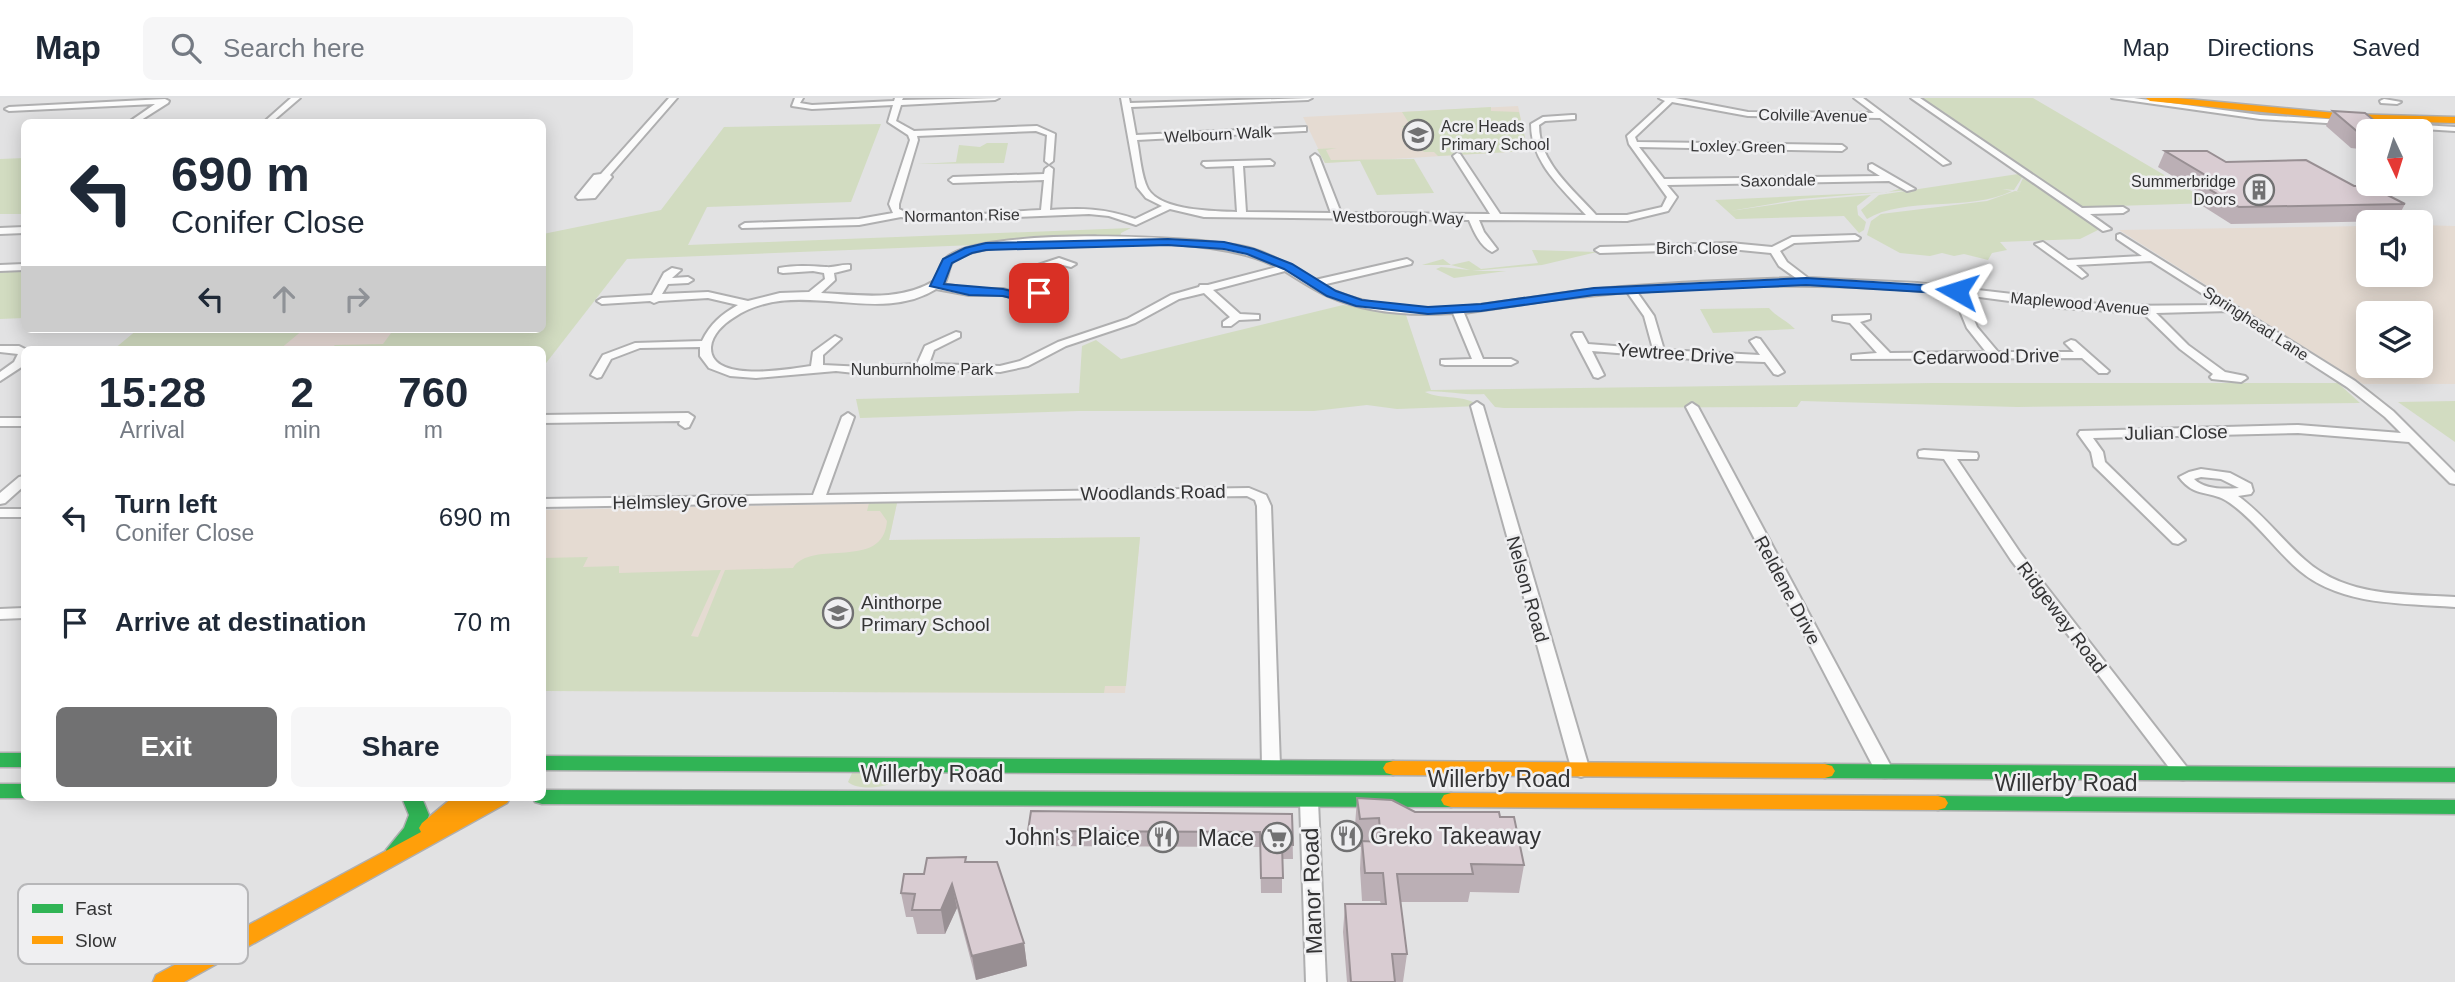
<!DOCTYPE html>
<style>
:root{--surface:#fff;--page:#f6f6f7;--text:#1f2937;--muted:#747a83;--line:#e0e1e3;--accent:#717172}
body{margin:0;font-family:Arial,sans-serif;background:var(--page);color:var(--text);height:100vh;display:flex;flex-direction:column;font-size:26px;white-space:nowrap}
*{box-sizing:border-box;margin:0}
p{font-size:23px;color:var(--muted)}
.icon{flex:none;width:38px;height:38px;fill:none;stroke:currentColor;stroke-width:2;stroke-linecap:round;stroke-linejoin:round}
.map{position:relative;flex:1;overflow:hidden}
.panel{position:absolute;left:21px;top:248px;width:525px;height:455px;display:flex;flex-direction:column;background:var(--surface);border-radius:10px;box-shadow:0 4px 18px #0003}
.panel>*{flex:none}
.hud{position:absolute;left:21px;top:21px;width:525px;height:214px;border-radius:10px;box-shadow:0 4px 18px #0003;background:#fff;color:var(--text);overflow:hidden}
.needle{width:46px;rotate:176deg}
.controls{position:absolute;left:2356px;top:21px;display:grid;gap:14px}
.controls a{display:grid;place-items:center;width:77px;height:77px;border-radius:10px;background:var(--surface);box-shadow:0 4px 18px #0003;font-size:35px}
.pin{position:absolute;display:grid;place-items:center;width:60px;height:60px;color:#fff;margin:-30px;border-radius:14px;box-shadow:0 4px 10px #0006}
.me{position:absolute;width:77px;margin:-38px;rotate:276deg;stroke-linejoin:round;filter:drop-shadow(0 0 5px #0008)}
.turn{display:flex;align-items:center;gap:24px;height:147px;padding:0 35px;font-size:32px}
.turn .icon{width:91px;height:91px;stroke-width:2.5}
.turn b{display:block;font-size:49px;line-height:60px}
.lanes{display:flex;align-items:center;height:66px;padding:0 35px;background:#0003;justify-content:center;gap:35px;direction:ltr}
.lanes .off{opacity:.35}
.eta{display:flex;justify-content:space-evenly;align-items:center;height:119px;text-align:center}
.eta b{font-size:42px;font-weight:700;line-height:49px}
.primary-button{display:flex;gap:14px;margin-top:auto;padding:14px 35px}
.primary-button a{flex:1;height:80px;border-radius:10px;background:var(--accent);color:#fff;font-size:28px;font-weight:700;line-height:80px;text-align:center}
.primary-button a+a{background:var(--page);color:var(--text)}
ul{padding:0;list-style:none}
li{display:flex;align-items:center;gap:21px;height:105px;padding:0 35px}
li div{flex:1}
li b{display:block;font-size:26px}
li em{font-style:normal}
header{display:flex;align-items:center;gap:42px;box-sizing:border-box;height:98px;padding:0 35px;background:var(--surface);border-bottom:2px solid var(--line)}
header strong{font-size:33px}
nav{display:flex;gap:38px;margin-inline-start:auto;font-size:24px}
.search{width:490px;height:63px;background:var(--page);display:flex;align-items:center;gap:18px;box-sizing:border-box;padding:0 24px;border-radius:10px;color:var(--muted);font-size:26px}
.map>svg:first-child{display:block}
</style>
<header>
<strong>Map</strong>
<div class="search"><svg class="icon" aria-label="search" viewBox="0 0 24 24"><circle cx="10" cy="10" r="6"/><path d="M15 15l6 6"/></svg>Search here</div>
<nav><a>Map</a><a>Directions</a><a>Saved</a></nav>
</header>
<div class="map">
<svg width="2455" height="884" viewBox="0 0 2455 884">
<rect width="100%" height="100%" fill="#e2e2e3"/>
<path fill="#e7dad5" d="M283 231H431L410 252H261Z"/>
<g fill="#e5dbd2" fill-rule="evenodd">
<path d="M1518 8 1528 53 1325 65 1303 19Z"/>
<path d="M2420 127 2455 128V286H2363L2119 132 2368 128V177H2420ZM2368 215H2420V268H2368Z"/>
<path d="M897 405 889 442 1140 439 1125 595 543 593 542 412Z"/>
</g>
<g fill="#d2dcc1">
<path d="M1922 0H2033L2212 105 2083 109Z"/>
<path d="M1491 9V13L1519 14 1528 53 1438 58 1434 54H1424L1402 28 1410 27 1402 14Z"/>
<path d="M881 26 851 104 707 109 688 147 1131 130 1121 135 1120 141 627 161 543 269 542 252H329L335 247 383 246 394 231H542L543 136 661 112 724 29Z"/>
<path d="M987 45H1008L1004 65 917 66 956 64 959 47 980 49Z"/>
<path d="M1337 50 1326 52 1331 62 1414 61 1434 95 1377 97 1360 63 1325 65 1317 51Z"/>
<path d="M24 60V116H0V61Z"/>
<path d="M2018 76 2023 78 2014 92 2002 91 2012 93C1970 114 1904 98 1867 121L1861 112 1879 97Z"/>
<path d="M2023 80 2102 130 2080 141 2000 144 2007 152 1992 155 1988 162 1964 156 1954 158 1942 155 1930 158 1900 155 1867 137 1871 123 1881 116 1987 103 2015 93 2022 94 2017 93Z"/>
<path d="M1906 89 1911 92 1800 101 1730 113 1798 103 1871 97 1857 108 1858 117 1866 124 1864 132 1859 135 1844 118 1736 121 1715 102 1888 94Z"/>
<path d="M1532 152 1597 154 1542 167 1472 173H1506L1454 180 1436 171 1441 169 1470 172 1451 167H1422L1443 161 1451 167 1469 163 1481 171 1538 165Z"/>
<path d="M0 173 24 174V220L0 221Z"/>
<path d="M1343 207 1406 217 1431 292 1933 285H2338L2360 305 2017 309 1801 303 1797 309 1504 310 1495 309 1484 296C1470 298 1431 291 1425 294 1441 302 1466 296 1479 308L1397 311 1367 307 1314 313H1079L860 320 856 301 1079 295 1082 248 1096 242 1121 261Z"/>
<path d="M1769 210C1778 220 1786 222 1795 231L1713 235 1700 211Z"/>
<path d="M138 231H304L279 252H113Z"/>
<path d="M2455 303V344L2398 304Z"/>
<path d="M869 405H897L889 442 1140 439 1126 588H1105L1104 595 543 593V460L588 459 583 469 619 468V475L721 472 691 538 698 539 725 472 793 470C812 440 883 474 887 423L880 413H867Z"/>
<path d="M891 673 895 683C884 691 857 692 848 684L852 675Z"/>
</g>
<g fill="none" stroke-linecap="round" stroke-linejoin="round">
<g stroke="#afafb0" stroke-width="4">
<g id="street">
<path d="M291 0H300L272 24H264Z"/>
<path d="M669 0H677L610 77 612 79 595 100 578 101 576 99 594 77 601 76Z"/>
<path d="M795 0H803L800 5 812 7 894 3 895 0H903L902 2 999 0 995 2 901 7 896 23 914 33 1037 28 1055 36 1053 63 1049 66 1045 63 1047 37 1036 33 917 38 918 42 899 106V111C921 124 1012 113 1041 112L1044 82 953 85 949 82 953 79 1044 76 1045 71 1049 68 1053 71 1050 112C1082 110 1104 110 1135 121L1162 108 1146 100 1137 89 1121 0H1129L1130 5 1312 0 1308 2 1131 9 1136 37 1306 29V33H1303L1137 42C1140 57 1141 78 1148 91 1161 113 1214 113 1237 114L1234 68 1206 69 1202 66 1203 64 1270 62 1274 65 1273 67 1243 68 1246 114 1331 115 1311 59 1315 56 1319 59 1341 115 1490 116 1453 58 1457 55 1460 56 1500 116 1586 117C1562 90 1531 65 1531 26L1543 19 1572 17H1575V21L1545 23 1539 27C1539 65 1573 91 1596 117H1627L1662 109 1667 99 1629 46 1627 38 1665 3 1659 0H1675L1748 14 1874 15 1854 0H1863L1950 65 1943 67 1880 20 1748 18 1672 4 1635 39 1637 44 1842 47 1846 50 1842 53 1639 49 1664 81 1880 78 1869 71V67L1872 66 1915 91 1907 93 1889 83 1667 87 1677 99 1668 113 1627 123 1479 122 1484 134 1497 151 1492 154C1480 148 1474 134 1469 122L1204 119 1170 111 1136 127 1109 118 1089 116 925 123 901 119 859 127 742 130 740 128 745 125 859 121 893 115 889 106 910 42 908 37 888 24 893 7 812 11 792 8Z"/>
<path d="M1911 0H1920L2082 110 2123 109 2128 112 2123 115 2090 116 2111 131 2103 133Z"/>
<path d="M2112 0H2134L2260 17 2455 29V33L2260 21Z"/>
<path d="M165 1 169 3 168 5 138 24H129L155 6 9 13 5 11 9 9Z"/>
<path d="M2384 1 2401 4 2397 6 2381 5 2380 3Z"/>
<path d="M24 129V135L0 136V130Z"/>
<path d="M2120 136 2355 283 2393 313 2455 375V386L2450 385 2409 344 2298 335 2093 340 2103 354 2105 364 2185 442 2178 446 2173 445 2094 368 2091 354 2078 336 2080 333 2298 327 2401 335 2385 319 2347 289 2229 213 2156 215 2188 247 2225 274 2245 278 2247 280 2241 284 2212 281 2210 279 2213 276 2180 251 2143 215 2062 210 1964 197 1977 229 1998 254H2074L2065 245 2071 242 2075 243 2109 273 2107 275H2099L2082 260 1852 261V257L1877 255 1850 225 1833 222V218L1870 217V221L1860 224 1890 255 1986 254 1967 230 1953 196C1847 184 1743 186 1637 194L1654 218 1664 252 1760 257 1750 243 1756 240 1760 241 1784 274 1778 277 1774 276 1765 264 1705 262 1592 253 1604 277 1598 280 1594 279 1572 237 1574 235H1582L1588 246 1653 251 1644 218 1627 194 1550 202 1464 215 1483 261H1511L1517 264 1511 267H1445L1441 266V262L1472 261 1453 215C1412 218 1366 215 1328 198 1313 191 1299 182 1285 173L1213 192 1240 216 1259 217V221L1239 222 1231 228H1223V224L1230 219 1204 195 1179 201 1135 225 1066 248 1028 268 1000 274 937 272 864 276 836 273 756 280 730 278 709 270 700 258V249L640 250 611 261 601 279 597 280 591 277 603 257 635 245 702 243C710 226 722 216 738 207L708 200 659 203 654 205 650 203 602 206 597 203 602 200 652 197 664 175 672 170 681 172 672 180 688 179 693 182 688 185 668 186 662 196 708 194 748 203 780 195 809 194 825 181 824 175 813 173 783 175 779 174V170C796 167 810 168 826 169 834 170 842 166 850 167V171L834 175 835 182 821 195C861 197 900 204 936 182 939 172 941 161 952 156 999 130 1194 137 1249 150 1274 157 1293 170 1315 182L1407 161 1412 164 1411 166 1322 187C1408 232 1509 199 1599 191 1665 185 1730 182 1796 180L1779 168 1771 155 1730 151 1600 155 1595 152 1600 149 1730 145 1772 149 1792 139 1855 137 1860 140 1858 142 1794 145 1780 153 1787 164 1808 180 1917 185 2116 208 2220 207 2151 163 2076 167 2087 177 2082 180 2035 146 2043 144 2068 162 2142 158 2117 141V137ZM1053 146C1117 145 1220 139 1277 169L1208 187H1200L1199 189 1171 197 1127 221 1058 244 1020 263 1000 268 929 266 934 252 960 239V235L956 234 925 248 917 266 864 269 823 267V257L841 241 835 238 813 254 811 268C790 271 709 286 711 249 712 237 723 226 733 220 796 177 875 229 936 191L969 197H1002L1034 204V200L1003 191H969L944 186C948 180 948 172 951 166 963 147 1032 148 1053 146Z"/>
<path d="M1059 160 1076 166 1071 169 1059 166 1043 170 1038 167Z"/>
<path d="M24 166V172L0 173V167Z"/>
<path d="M0 248H19L27 252H24L23 268 0 283V274L14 264 18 256 0 254Z"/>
<path d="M1477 304 1483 308 1590 673 1587 677 1581 679 1575 677 1572 673 1471 308Z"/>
<path d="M1692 305 1698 309 1894 674 1891 678 1885 680 1879 678 1876 674 1686 309Z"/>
<path d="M688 315 694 319 689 329 685 330 679 326 680 323 542 325V317Z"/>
<path d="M848 315 854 319 826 397 1249 390 1266 397 1271 408 1280 668 1277 672 1271 674 1265 672 1262 668 1257 408 1255 402 1247 398 542 409V401L813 397 842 319Z"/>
<rect x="0" y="320" width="24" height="8"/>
<path d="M1924 352 1977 355 1978 358 1977 361H1957L2021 456 2189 672 2192 676 2189 680 2183 682 2177 680 2011 462 1944 361 1919 359 1918 356 1919 353Z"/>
<path d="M2201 371 2230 375 2251 386 2253 393 2251 396 2238 398C2263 416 2282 442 2305 462 2346 499 2403 496 2455 499V509C2403 505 2342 508 2300 473 2275 452 2257 424 2230 405 2211 391 2195 401 2179 379L2189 374ZM2201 379 2221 381 2239 390C2224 391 2205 392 2194 381Z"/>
<path d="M24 378V388L5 405 0 406V395L19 379Z"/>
<rect x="0" y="411" width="24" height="8"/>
<path d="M24 510V520L0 521V511Z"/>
<path d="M1309 696 1315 698 1318 703 1326 884H1306L1300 703 1303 698Z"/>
</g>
</g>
<g stroke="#afafb0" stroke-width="3">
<g id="fast">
<rect x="0" y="655" width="24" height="14"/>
<path d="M542 658 1393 663 1400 665 1403 670 1400 675 1393 677 542 672Z"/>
<path d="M1825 666 2455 670V684L1825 680 1818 678 1815 673 1818 668Z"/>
<path d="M0 686H24L25 700H0Z"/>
<path d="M542 692 1451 695 1458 697 1461 702 1458 707 1451 709 542 706 535 704 533 700H542Z"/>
<path d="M1938 698 2455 702V716L1938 712 1931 710 1928 705 1931 700Z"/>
<path d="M402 700H422L429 717C423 734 411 765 389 758L386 752 404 730 409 717Z"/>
</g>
</g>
<g stroke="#afafb0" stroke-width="3">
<g id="slow">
<path d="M2146 0H2177L2346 16 2455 19V25L2346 22 2150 3Z"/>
<path d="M1393 663 1825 666 1832 668 1835 673 1832 678 1825 680 1393 677 1386 675 1383 670 1386 665Z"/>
<path d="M1451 695 1938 698 1945 700 1948 705 1945 710 1938 712 1451 709 1444 707 1441 702 1444 697Z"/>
<path d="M452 700H510L507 705 184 884H153L156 877 421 734 419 730 422 725Z"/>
</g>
</g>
<use href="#street" fill="#fbfbfb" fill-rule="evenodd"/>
<use href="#fast" fill="#30b455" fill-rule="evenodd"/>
<use href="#slow" fill="#ff9f0a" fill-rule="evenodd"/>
</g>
<g fill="#bbafb5">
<path d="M2333 13 2368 33V52L2351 50 2326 28Z"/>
<path d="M2165 53 2226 64 2354 88 2405 106 2396 123 2231 126 2201 107 2205 98 2158 69Z"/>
<path d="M1357 700 1415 714 1500 719 1524 767 1519 795 1470 794 1468 804H1400L1407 856 1403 884H1347L1343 834 1345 806H1381L1380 803H1362L1360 771 1361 749H1357L1355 728Z"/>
<path d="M1292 716 1293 761H1282V795H1261L1260 749 1030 748 1028 733Z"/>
<path d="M966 759V764L1024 845 1027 868 976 882 957 810 945 836H917L913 819H906L901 795 924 776Z"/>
</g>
<g fill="#988f93">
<path d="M952 786 957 810 945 836 941 812Z"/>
<path d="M1024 845 1027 868 976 882 972 858Z"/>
</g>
<g fill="#d9ccd2" stroke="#988f93" stroke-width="2">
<path d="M2333 13 2365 15 2387 33H2368V36L2359 35Z"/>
<path d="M2165 53H2207L2226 64 2306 62 2354 88H2370L2405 106 2239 109 2209 91 2227 90Z"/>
<path d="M1357 700 1392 702 1415 714H1499L1500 719H1514L1524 767 1471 766 1473 776H1397L1407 856H1392L1395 884H1351L1345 806H1386L1383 775H1365L1362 743 1381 744 1379 720 1360 721Z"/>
<path d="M1031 713 1292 716 1293 747 1282 746 1283 780H1261L1260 734 1028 733Z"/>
<path d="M966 759 965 764H997L1024 845 972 858 952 786 941 812H912L915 796 901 795 904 776H924L927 760Z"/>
</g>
<path fill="#1a73e8" stroke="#114b97" stroke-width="2" d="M1168 141 1224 144 1254 151 1292 166 1336 193 1362 202 1428 209 1481 206 1594 190 1806 180 1957 189 1963 193 1957 196 1806 187 1594 197 1481 213 1428 216 1356 208 1327 198 1284 171 1247 156 1224 151 1168 147 986 152 972 155 952 165 944 186 1003 191 1028 197 1034 193H1043V198L1030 205 1003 198 969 197 930 188 943 161 965 150 986 145Z"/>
<defs>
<g id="school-ring" transform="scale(1.575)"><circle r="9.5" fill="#efeff1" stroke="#717172" stroke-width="1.5"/><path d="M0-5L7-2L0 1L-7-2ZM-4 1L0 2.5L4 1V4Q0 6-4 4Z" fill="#717172"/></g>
<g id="building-ring" transform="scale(1.575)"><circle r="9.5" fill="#efeff1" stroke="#717172" stroke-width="1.5"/><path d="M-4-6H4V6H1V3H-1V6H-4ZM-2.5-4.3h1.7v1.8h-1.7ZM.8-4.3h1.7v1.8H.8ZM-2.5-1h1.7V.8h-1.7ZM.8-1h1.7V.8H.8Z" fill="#717172"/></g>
<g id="restaurant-ring" transform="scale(1.575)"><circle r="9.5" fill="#efeff1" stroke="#717172" stroke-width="1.5"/><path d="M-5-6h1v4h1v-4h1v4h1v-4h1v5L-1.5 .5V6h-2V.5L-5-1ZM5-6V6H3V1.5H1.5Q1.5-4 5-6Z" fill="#717172"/></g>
<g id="supermarket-ring" transform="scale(1.575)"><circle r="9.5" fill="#efeff1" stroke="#717172" stroke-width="1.5"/><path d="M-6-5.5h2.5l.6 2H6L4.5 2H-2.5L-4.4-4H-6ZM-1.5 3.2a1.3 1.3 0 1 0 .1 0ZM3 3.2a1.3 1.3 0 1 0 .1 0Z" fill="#717172"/></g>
</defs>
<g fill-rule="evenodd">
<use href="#school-ring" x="1418" y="37"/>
<use href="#building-ring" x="2259" y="92"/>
<use href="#school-ring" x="838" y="515"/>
<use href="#restaurant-ring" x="1347" y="738"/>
<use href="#restaurant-ring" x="1163" y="739"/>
<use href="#supermarket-ring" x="1277" y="740"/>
</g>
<g text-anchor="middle" stroke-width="5" stroke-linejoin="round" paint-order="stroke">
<g font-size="16" fill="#343435" stroke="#efeff1">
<text transform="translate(1813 17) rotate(1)" y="6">Colville Avenue</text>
<text transform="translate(1218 36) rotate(-3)" y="6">Welbourn Walk</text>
<text transform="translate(1738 48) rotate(1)" y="6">Loxley Green</text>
<text transform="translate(1778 82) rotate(-1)" y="6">Saxondale</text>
<text transform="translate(962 117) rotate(-1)" y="6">Normanton Rise</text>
<text transform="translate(1398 119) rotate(1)" y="6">Westborough Way</text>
<text x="1697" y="156">Birch Close</text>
<text transform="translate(2080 205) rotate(5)" y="6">Maplewood Avenue</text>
<text transform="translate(2256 225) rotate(33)" y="6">Springhead Lane</text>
<text x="922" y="277">Nunburnholme Park</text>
</g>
<g font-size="16" fill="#343435" stroke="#efeff1" text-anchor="start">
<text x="1441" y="34">Acre Heads<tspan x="1441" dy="18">Primary School</tspan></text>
<text x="2236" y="89" text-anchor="end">Summerbridge<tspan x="2236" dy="18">Doors</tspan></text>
</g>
<g font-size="19" fill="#343435" stroke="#efeff1">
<text transform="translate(1676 255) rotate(4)" y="7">Yewtree Drive</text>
<text transform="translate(1986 258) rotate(-1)" y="7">Cedarwood Drive</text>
<text transform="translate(2176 334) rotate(-1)" y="7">Julian Close</text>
<text transform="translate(1153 394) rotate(-1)" y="7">Woodlands Road</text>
<text transform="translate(680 403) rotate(-1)" y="7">Helmsley Grove</text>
<text transform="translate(1528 491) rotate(74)" y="7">Nelson Road</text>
<text transform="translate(1788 492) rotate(62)" y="7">Reldene Drive</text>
<text transform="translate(2062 519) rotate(53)" y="7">Ridgeway Road</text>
</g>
<g font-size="19" fill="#343435" stroke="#efeff1" text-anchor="start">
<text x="861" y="511">Ainthorpe<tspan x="861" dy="22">Primary School</tspan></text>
</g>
<g font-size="23" fill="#343435" stroke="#efeff1">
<text x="932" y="684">Willerby Road</text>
<text x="1499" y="689">Willerby Road</text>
<text x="2066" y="693">Willerby Road</text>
<text transform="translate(1312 793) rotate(-92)" y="8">Manor Road</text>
</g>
<g font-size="23" fill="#343435" stroke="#efeff1" text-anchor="end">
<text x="1370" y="746" text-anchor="start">Greko Takeaway</text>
<text x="1140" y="747">John's Plaice</text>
<text x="1254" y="748">Mace</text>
</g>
</g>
<rect x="18" y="786" width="230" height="80" rx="10" fill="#efeff1" stroke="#b7b7b9" stroke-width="2"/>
<rect x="32" y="806" width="31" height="9" fill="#30b455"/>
<rect x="32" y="838" width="31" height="8" fill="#ff9f0a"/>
<g font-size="19" fill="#343435">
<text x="75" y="817">Fast</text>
<text x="75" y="849">Slow</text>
</g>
</svg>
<div class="controls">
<a><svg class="needle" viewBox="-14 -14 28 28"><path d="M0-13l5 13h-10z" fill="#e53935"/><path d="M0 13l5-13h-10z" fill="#747a83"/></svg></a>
<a><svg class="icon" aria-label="sound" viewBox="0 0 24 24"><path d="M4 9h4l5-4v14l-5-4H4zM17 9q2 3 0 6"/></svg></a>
<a><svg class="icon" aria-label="layers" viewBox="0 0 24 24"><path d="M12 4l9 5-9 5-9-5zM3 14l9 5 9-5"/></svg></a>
</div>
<div class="pin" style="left:1039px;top:195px;background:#d93025"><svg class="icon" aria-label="arrive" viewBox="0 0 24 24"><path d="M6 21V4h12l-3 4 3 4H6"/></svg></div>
<svg class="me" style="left:1957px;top:193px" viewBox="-20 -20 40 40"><path d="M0-17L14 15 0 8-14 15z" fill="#1a73e8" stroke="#fff" stroke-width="4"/></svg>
<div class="hud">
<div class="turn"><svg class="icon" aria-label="left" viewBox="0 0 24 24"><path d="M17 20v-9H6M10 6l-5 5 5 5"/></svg><div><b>690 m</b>Conifer Close</div></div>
<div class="lanes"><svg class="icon" aria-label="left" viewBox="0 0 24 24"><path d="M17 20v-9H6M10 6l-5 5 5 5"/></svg><svg class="icon off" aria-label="ahead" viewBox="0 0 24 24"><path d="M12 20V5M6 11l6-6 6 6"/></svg><svg class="icon off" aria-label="right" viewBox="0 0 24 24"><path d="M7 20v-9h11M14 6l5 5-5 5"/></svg></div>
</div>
<section class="panel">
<div class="eta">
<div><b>15:28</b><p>Arrival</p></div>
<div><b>2</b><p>min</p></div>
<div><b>760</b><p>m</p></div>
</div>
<ul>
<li><svg class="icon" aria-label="left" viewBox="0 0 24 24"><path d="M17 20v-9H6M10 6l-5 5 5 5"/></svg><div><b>Turn left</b><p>Conifer Close</p></div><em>690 m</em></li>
<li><svg class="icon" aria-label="arrive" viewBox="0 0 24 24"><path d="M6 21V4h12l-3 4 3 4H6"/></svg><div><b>Arrive at destination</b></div><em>70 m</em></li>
</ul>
<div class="primary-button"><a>Exit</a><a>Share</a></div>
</section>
</div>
